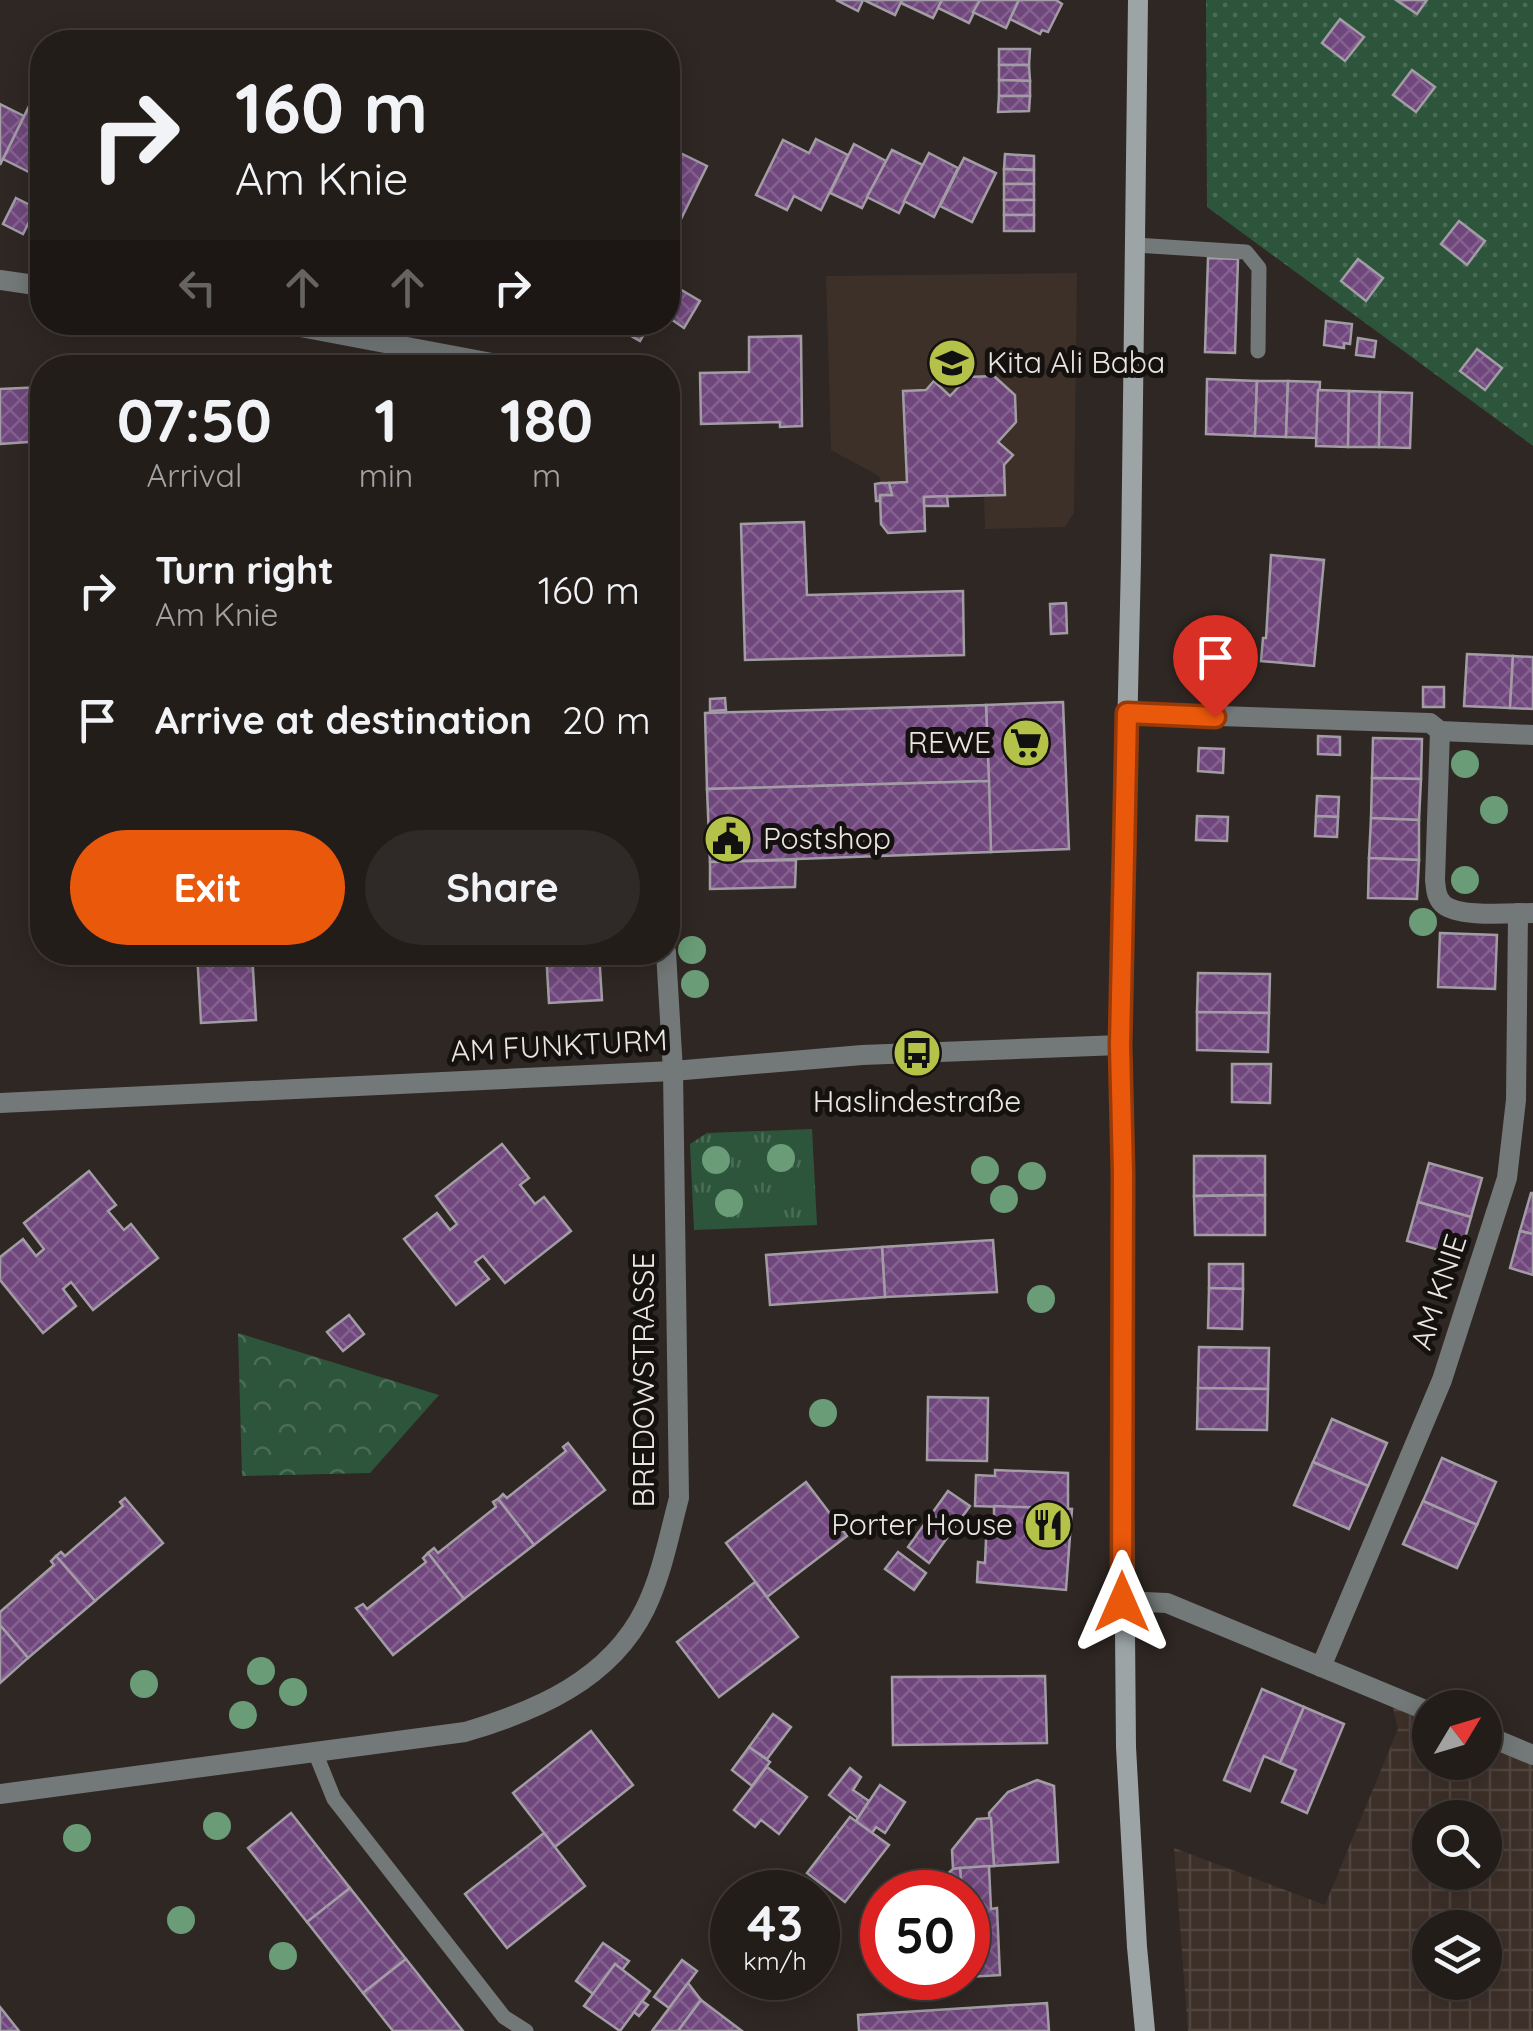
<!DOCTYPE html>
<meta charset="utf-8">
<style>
:root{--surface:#231d1a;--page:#2f2a27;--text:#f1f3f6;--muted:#a3a2a2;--line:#403b39;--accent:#ea580c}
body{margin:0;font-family:Quicksand,sans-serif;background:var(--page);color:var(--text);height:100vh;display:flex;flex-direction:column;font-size:38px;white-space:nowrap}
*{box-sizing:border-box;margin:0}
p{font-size:32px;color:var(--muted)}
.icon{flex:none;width:55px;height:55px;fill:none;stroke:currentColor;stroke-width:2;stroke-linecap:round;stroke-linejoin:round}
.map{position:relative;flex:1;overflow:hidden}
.sheet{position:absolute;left:30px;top:355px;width:650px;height:610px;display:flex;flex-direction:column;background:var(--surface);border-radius:40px;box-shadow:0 5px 25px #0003,0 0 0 2px var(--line)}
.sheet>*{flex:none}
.hud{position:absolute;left:30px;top:30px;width:650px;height:305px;border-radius:40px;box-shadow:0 5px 25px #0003,0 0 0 2px var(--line);background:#231d1a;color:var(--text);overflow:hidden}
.needle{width:65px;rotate:52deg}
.controls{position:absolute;left:1412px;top:1690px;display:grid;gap:20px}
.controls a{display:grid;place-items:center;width:90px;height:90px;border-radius:50%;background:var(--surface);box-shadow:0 5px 25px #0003,0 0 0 2px var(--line);font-size:50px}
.speed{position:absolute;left:710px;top:1870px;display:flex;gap:20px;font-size:50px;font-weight:700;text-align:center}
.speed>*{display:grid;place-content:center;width:130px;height:130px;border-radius:50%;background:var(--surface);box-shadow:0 5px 25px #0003,0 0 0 2px var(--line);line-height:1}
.speed small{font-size:25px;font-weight:400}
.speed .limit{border:15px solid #d22;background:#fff;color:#111}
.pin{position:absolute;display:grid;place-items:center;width:85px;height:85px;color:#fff;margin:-102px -42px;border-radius:50% 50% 50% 0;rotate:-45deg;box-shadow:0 0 10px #0007}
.pin .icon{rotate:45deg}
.me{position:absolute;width:110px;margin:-55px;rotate:0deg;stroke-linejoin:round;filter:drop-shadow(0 0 8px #0008)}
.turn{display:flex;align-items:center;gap:35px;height:210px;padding:0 40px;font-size:45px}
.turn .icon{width:130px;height:130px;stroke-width:2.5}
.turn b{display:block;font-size:70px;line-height:85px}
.lanes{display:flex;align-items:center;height:95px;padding:0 40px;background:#0003;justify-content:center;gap:50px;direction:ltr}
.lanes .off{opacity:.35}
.eta{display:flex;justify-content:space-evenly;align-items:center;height:170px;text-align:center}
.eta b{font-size:60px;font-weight:700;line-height:70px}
.cta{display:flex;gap:20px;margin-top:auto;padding:20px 40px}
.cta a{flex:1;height:115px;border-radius:60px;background:var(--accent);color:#fff;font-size:40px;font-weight:700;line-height:115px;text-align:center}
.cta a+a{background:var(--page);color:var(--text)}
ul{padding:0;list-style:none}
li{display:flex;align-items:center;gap:30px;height:130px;padding:0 40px}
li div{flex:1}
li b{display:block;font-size:38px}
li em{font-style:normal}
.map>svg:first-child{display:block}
</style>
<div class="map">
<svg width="1533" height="2031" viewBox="0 0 1533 2031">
<defs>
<pattern id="industrial-grid" width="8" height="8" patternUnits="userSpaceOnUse" patternTransform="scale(2.5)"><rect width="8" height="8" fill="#3d3029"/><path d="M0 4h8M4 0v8" fill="none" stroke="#50443e"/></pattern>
<pattern id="grass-tufts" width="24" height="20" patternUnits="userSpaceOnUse" patternTransform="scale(2.5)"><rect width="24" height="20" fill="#2c553b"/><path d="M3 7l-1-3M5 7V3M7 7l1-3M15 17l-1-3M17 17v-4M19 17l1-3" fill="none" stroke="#4b6d57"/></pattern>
<pattern id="park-crowns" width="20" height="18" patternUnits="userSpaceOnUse" patternTransform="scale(2.5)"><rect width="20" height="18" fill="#2c553b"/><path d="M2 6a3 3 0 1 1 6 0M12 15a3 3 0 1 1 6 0" fill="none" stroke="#4b6d57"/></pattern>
<pattern id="garden-dots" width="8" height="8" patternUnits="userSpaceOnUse" patternTransform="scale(2.5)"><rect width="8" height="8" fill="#2c553b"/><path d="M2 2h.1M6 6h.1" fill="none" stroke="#4b6d57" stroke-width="1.8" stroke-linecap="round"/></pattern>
<pattern id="building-cross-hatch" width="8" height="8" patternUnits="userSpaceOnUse" patternTransform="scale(2.5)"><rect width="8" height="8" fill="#70477d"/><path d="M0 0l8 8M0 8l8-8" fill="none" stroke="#85618f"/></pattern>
</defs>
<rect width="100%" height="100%" fill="#2f2723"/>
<path fill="#3d3029" d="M1077 273 1074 513 1065 527 985 529 984 496H947L924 498 925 531 888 533 881 524 880 495 888 483H881L879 476 831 450 826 276Z"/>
<path fill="url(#industrial-grid)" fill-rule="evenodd" d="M1390 1695 1430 1712V1762H1485V1735L1533 1755V2031H1188L1174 1848 1325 1905 1398 1729ZM1430 1818H1485V1872H1430ZM1430 1928H1485V1982H1430Z"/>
<path fill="url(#grass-tufts)" d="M812 1129 817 1225 694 1230 690 1144 707 1133Z"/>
<path fill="url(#park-crowns)" d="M238 1333 439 1395 370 1473 242 1476Z"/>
<path fill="url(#garden-dots)" d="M1206 0H1533V446L1207 207Z"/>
<g fill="url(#building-cross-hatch)" stroke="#a29ca5" stroke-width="2.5">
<path d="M836 0H863L858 11Z"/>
<path d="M864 0H902L895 15Z"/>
<path d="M902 0H942L933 18 901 3Z"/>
<path d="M942 0H980L969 23 938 8Z"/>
<path d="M980 0H1019L1006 28 973 12Z"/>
<path d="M1019 0H1056L1062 4 1048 32 1042 30 1040 34 1010 19Z"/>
<path d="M1396 0H1427L1417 14Z"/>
<path d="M1340 19 1364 37 1345 61 1322 43Z"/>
<path d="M999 49H1030L1029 65H999Z"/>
<path d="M999 65H1029L1030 81 999 80Z"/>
<path d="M1412 70 1435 87 1416 112 1393 95Z"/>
<path d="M999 80 1030 81V96H999Z"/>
<path d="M999 96H1030L1029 111 998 112Z"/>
<path d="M33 98 42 103V171L32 166 29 172 3 159Z"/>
<path d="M0 104 24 116 0 165Z"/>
<path d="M816 139 848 155 821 210 794 196 787 210 756 195 783 140 809 153Z"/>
<path d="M854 144 886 161 862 208 830 193Z"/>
<path d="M668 147 707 166 681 219 668 212Z"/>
<path d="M892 150 923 165 899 213 867 197Z"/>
<path d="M929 153 958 168 934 217 904 201Z"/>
<path d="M1005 154 1034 156V170L1004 169Z"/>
<path d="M964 158 996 173 972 222 940 206Z"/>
<path d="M1004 169 1034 170V184H1004Z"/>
<rect x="1004" y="184" width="30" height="16"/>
<path d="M16 198 36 208 23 234 3 224Z"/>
<rect x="1004" y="200" width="30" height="15"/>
<rect x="1004" y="215" width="30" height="16"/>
<path d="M1459 221 1485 241 1467 265 1441 244Z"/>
<path d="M668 254 680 260 668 285Z"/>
<path d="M1208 258 1238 259 1235 353 1205 352Z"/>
<path d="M1358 259 1383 278 1366 301 1341 281Z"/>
<path d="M673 285 700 301 684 328 668 317V295Z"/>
<path d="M1326 321 1352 324 1350 344 1344 343V348L1324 345Z"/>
<path d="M629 322H651L640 341 624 332Z"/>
<path d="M801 336 802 426 780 427V422L701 424 700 373 749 372V337Z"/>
<path d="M1358 338 1376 341 1374 357 1356 355Z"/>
<path d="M1477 349 1502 368 1485 390 1460 371Z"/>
<path d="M994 376 1015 395 1016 422 998 442 1013 455 1004 465 1005 495 924 497 925 531 888 533 881 524 880 495H892L889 483 907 482 903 391 926 390 934 381 950 396 968 377Z"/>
<path d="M1207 379 1257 381 1255 436 1206 434Z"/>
<path d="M1257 381H1288L1286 437 1255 436Z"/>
<path d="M1288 381 1320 382 1317 438 1286 437Z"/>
<path d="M42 387V441L0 444V389Z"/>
<path d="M1318 390 1349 391 1348 447 1316 446Z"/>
<path d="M1349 391 1380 392 1379 447H1348Z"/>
<path d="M1380 392 1412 393 1410 448 1379 447Z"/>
<path d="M881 483H889L892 495H880V501H876L875 484Z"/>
<path d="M947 496 948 506H924V497Z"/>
<path d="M804 522 807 595 963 591 964 655 745 660 741 524Z"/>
<path d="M1271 555 1324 560 1314 666 1261 661 1263 638H1266Z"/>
<path d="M1066 603 1067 633 1051 634 1050 604Z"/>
<path d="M1467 654 1513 656 1510 708 1464 706Z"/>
<path d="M1513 656 1533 657V709L1510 708Z"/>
<rect x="1423" y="687" width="21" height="20"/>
<path d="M725 698 726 710 710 711V699Z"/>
<path d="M1063 702 1069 849 991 852 986 705Z"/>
<path d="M986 705 989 781 707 789 705 713Z"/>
<path d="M1318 736 1340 737V755L1318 754Z"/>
<path d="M1373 738 1422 739 1421 779 1372 778Z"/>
<path d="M1199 748 1224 749 1223 773 1198 771Z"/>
<path d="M1372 778 1421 779 1419 820 1371 818Z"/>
<path d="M989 781 991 852 710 862 707 789Z"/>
<path d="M1317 796 1339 797 1338 817 1316 816Z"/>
<path d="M1197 816 1228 817 1227 841 1196 840Z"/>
<path d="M1316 816 1338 817 1337 837 1315 836Z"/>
<path d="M1371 818 1419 820V860L1369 858Z"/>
<path d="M1369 858 1419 860 1417 899 1368 898Z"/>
<path d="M796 860 795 887 710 889V862Z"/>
<path d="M1440 933 1497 935 1495 989 1438 987Z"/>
<path d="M197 952H252L256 1020 201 1023Z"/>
<path d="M546 952H599L602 1000 549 1003Z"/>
<path d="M1198 973 1270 974 1269 1013 1197 1012Z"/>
<path d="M1197 1012 1269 1013 1268 1052 1197 1050Z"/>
<path d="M1232 1064H1271L1270 1103 1232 1102Z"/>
<path d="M502 1144 529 1178 520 1185 535 1204 544 1197 571 1231 505 1283 483 1256 475 1262 489 1279 456 1305 404 1239 437 1213 450 1230 457 1224 436 1196Z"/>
<path d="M1194 1156H1265V1195L1194 1196Z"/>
<path d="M1429 1163 1482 1178 1471 1217 1418 1202Z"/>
<path d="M89 1171 116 1205 108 1211 124 1230 131 1224 158 1258 93 1310 71 1282 63 1289 76 1306 43 1333 0 1280V1257L23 1239 36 1256 44 1249 24 1223Z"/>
<path d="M1531 1193H1533V1234L1520 1231Z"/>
<path d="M1265 1195V1235H1195L1194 1196Z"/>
<path d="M1418 1202 1471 1217 1460 1256 1407 1241Z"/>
<path d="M1520 1231 1533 1234V1275L1510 1268Z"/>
<path d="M993 1240 997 1292 885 1297 882 1247Z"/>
<path d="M882 1247 885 1297 770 1305 766 1255Z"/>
<path d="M1209 1264H1243V1289L1209 1288Z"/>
<path d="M1209 1288 1243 1289 1242 1329 1208 1328Z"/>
<path d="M349 1315 364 1334 343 1351 327 1332Z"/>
<path d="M1199 1347 1269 1348 1268 1389 1198 1388Z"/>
<path d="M1198 1388 1268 1389 1267 1430 1197 1429Z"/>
<path d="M928 1397 988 1398 987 1461 927 1460Z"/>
<path d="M1332 1419 1387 1443 1368 1486 1313 1462Z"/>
<path d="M568 1443 605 1490 534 1545 498 1499 503 1494 507 1498 566 1451 563 1447Z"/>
<path d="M1442 1458 1496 1482 1477 1525 1423 1501Z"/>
<path d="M1313 1462 1368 1486 1349 1529 1294 1505Z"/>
<path d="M995 1470 1068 1473V1509L975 1506 976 1475 995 1476Z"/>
<path d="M806 1482 847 1536 767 1597 726 1543Z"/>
<path d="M948 1491 970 1506 929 1563 908 1547Z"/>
<path d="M125 1498 163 1543 95 1601 56 1556 61 1552 65 1556 123 1506 120 1502Z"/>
<path d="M498 1499 534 1545 464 1599 428 1553 434 1548 438 1553 496 1507 493 1502Z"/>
<path d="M1423 1501 1477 1525 1457 1568 1403 1544Z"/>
<path d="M994 1506 1072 1509 1066 1590 977 1582 978 1562 985 1563 987 1517H994Z"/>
<path d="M898 1552 926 1573 914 1590 885 1569Z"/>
<path d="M428 1553 464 1599 393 1655 356 1608 363 1604 367 1609 426 1562 423 1558Z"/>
<path d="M56 1556 95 1601 28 1658 0 1625V1612L54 1565 51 1561Z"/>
<path d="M755 1582 798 1637 719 1697 677 1642Z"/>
<path d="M0 1625 28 1658 0 1683Z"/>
<path d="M1045 1676 1047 1743 893 1745 892 1677Z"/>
<path d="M1262 1689 1304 1707 1280 1763 1264 1756 1250 1791 1224 1780Z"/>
<path d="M1304 1707 1344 1724 1307 1813 1282 1802 1296 1770 1280 1763Z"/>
<path d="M773 1714 791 1727 767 1759 749 1747Z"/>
<path d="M591 1731 633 1785 555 1847 513 1793Z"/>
<path d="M749 1747 770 1762 752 1786 732 1770Z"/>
<path d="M767 1767 807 1797 779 1834 761 1820 755 1827 734 1810Z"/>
<path d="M850 1768 861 1777 853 1790 869 1801 858 1818 829 1795Z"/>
<path d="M1037 1780 1054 1786 1058 1862 994 1866 989 1813 1008 1792Z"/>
<path d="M880 1785 905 1802 885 1833 876 1827 872 1833 856 1821Z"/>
<path d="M291 1813 350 1888 307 1922 248 1848Z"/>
<path d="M850 1817 889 1845 845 1902 807 1873Z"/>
<path d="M991 1818 994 1866 953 1869 952 1850 977 1819Z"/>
<path d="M544 1833 585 1886 507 1948 465 1894Z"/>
<path d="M989 1866 991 1909 997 1908 1000 1975 968 1977V1892H962L960 1868Z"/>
<path d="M960 1868 962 1892H927L953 1869Z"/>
<path d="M350 1888 406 1959 363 1993 307 1922Z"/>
<path d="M603 1943 629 1961 622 1970 615 1964 593 1994 576 1981Z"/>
<path d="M406 1959 463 2031H393L363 1993Z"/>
<path d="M682 1960 697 1971 669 2008 654 1997Z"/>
<path d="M615 1964 650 1991 620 2031 584 2006Z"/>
<path d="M688 1983 701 2000 678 2031H652Z"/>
<path d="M701 2000 742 2031H678Z"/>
<path d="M642 2001 648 2005 639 2016 634 2012Z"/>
<path d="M1047 2003 1049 2031H859L858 2015Z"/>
<path d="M0 2007 19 2031H0Z"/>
</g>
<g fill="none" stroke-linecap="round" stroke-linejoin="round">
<g stroke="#737878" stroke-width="15">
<path d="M1135 245 1246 252 1259 268 1258 351"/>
<path d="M315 1752 334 1799 504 2017 526 2031"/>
</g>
<g stroke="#737878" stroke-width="20">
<path d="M0 280 42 286"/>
<path d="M274 322 518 368"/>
<path d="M1127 713 1430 723 1440 731"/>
<path d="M1533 735 1440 731 1435 880C1436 889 1436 897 1443 904 1458 918 1511 913 1533 913"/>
<path d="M0 1103 673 1071 862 1055 1120 1045"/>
<path d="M1122 1601 1167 1603 1430 1712"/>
<path d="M1321 1667 1442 1380 1507 1178 1516 1100 1518 913"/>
<path d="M1485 1735 1533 1755"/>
<path d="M0 1794 465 1732C536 1711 610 1680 645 1609 662 1575 669 1535 679 1498L673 1071 666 952"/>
</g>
<path stroke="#9ca4a5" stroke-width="20" d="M1138 0 1131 561 1120 1045 1126 1747 1137 1947 1145 2031"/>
</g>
<g fill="#699c77">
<circle cx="1465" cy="764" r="14"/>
<circle cx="1494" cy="810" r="14"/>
<circle cx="1465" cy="880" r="14"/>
<circle cx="1423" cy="922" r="14"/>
<circle cx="692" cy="950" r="14"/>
<circle cx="695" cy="984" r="14"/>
<circle cx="781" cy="1158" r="14"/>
<circle cx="716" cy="1160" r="14"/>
<circle cx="985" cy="1170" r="14"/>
<circle cx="1032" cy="1176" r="14"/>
<circle cx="1004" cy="1199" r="14"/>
<circle cx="729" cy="1203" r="14"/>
<circle cx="1041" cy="1299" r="14"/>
<circle cx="823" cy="1413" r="14"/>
<circle cx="261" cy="1671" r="14"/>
<circle cx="144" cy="1684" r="14"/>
<circle cx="293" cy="1692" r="14"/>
<circle cx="243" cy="1715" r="14"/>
<circle cx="217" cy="1826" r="14"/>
<circle cx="77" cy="1838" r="14"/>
<circle cx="181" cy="1920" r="14"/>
<circle cx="283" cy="1956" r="14"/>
</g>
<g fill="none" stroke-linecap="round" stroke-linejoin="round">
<g stroke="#983908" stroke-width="25">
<path id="route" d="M1122 1602 1123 1173 1120 1045 1127 713 1215 717"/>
</g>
<use href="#route" stroke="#ea580c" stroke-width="18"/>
</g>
<defs>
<g id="school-disc" transform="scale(2.5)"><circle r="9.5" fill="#b5c24a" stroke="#14110f"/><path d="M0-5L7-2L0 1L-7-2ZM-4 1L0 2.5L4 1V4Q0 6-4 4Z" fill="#111"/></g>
<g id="supermarket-disc" transform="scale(2.5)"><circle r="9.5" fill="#b5c24a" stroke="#14110f"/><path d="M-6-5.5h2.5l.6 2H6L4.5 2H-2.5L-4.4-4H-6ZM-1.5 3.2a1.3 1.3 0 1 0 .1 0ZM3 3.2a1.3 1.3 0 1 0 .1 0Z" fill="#111"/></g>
<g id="civic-disc" transform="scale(2.5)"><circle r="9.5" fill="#b5c24a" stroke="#14110f"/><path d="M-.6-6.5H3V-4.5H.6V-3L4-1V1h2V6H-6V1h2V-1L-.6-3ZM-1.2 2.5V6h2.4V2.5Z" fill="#111"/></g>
<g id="bus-disc" transform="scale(2.5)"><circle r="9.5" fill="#b5c24a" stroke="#14110f"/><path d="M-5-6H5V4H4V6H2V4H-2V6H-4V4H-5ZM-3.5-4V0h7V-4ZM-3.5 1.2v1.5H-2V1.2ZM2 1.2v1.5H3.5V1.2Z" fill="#111"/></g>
<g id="restaurant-disc" transform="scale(2.5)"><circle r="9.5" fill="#b5c24a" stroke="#14110f"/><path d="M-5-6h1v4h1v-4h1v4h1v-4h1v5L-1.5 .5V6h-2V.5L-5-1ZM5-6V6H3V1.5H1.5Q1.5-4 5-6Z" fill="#111"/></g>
</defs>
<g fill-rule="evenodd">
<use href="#school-disc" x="952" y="363"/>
<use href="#supermarket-disc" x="1026" y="743"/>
<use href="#civic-disc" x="728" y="839"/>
<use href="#bus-disc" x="917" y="1053"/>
<use href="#restaurant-disc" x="1048" y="1525"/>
</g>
<g text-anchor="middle" stroke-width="10" stroke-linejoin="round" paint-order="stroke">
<g font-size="30" fill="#eae5e2" stroke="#14110f" text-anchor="start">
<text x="987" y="373">Kita Ali Baba</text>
<text x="991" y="753" text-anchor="end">REWE</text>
<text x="763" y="849">Postshop</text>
<text x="917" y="1112" text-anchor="middle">Haslindestraße</text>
<text x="1013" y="1535" text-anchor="end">Porter House</text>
</g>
<g font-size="30" fill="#eae5e2" stroke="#14110f">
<text transform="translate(559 1046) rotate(-3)" y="10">AM FUNKTURM</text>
<text transform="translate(1439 1292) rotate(-72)" y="10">AM KNIE</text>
<text transform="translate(644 1380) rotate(-90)" y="10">BREDOWSTRASSE</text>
</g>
</g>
</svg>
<div class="controls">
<a><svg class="needle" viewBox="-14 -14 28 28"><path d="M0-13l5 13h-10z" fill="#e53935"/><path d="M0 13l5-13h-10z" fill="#a3a2a2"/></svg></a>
<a><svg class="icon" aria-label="search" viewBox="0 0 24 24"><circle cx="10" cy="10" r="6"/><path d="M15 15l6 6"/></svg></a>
<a><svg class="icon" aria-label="layers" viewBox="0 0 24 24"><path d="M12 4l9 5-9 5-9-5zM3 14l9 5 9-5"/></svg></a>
</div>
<div class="speed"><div>43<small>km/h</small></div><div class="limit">50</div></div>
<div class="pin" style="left:1215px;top:717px;background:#d93025"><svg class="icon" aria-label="arrive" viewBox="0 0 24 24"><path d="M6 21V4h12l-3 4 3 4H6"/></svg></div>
<svg class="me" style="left:1122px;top:1602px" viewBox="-20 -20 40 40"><path d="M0-17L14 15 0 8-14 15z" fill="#ea580c" stroke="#fff" stroke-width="4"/></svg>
<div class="hud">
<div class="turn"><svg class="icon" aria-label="right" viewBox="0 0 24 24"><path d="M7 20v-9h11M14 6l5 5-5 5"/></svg><div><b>160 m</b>Am Knie</div></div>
<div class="lanes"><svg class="icon off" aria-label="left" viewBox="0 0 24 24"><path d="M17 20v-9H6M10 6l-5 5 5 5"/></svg><svg class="icon off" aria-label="ahead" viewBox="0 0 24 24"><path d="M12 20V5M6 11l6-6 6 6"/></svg><svg class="icon off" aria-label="ahead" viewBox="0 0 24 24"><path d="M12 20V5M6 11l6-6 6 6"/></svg><svg class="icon" aria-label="right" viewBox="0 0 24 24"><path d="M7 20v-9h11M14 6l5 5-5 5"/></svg></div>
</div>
<section class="sheet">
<div class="eta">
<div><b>07:50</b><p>Arrival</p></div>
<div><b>1</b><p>min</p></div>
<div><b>180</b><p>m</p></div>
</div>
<ul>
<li><svg class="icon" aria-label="right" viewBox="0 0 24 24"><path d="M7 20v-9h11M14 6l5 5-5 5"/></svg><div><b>Turn right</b><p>Am Knie</p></div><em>160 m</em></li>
<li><svg class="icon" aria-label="arrive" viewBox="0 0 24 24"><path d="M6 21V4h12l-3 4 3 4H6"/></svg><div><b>Arrive at destination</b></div><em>20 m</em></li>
</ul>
<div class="cta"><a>Exit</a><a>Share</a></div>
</section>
</div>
